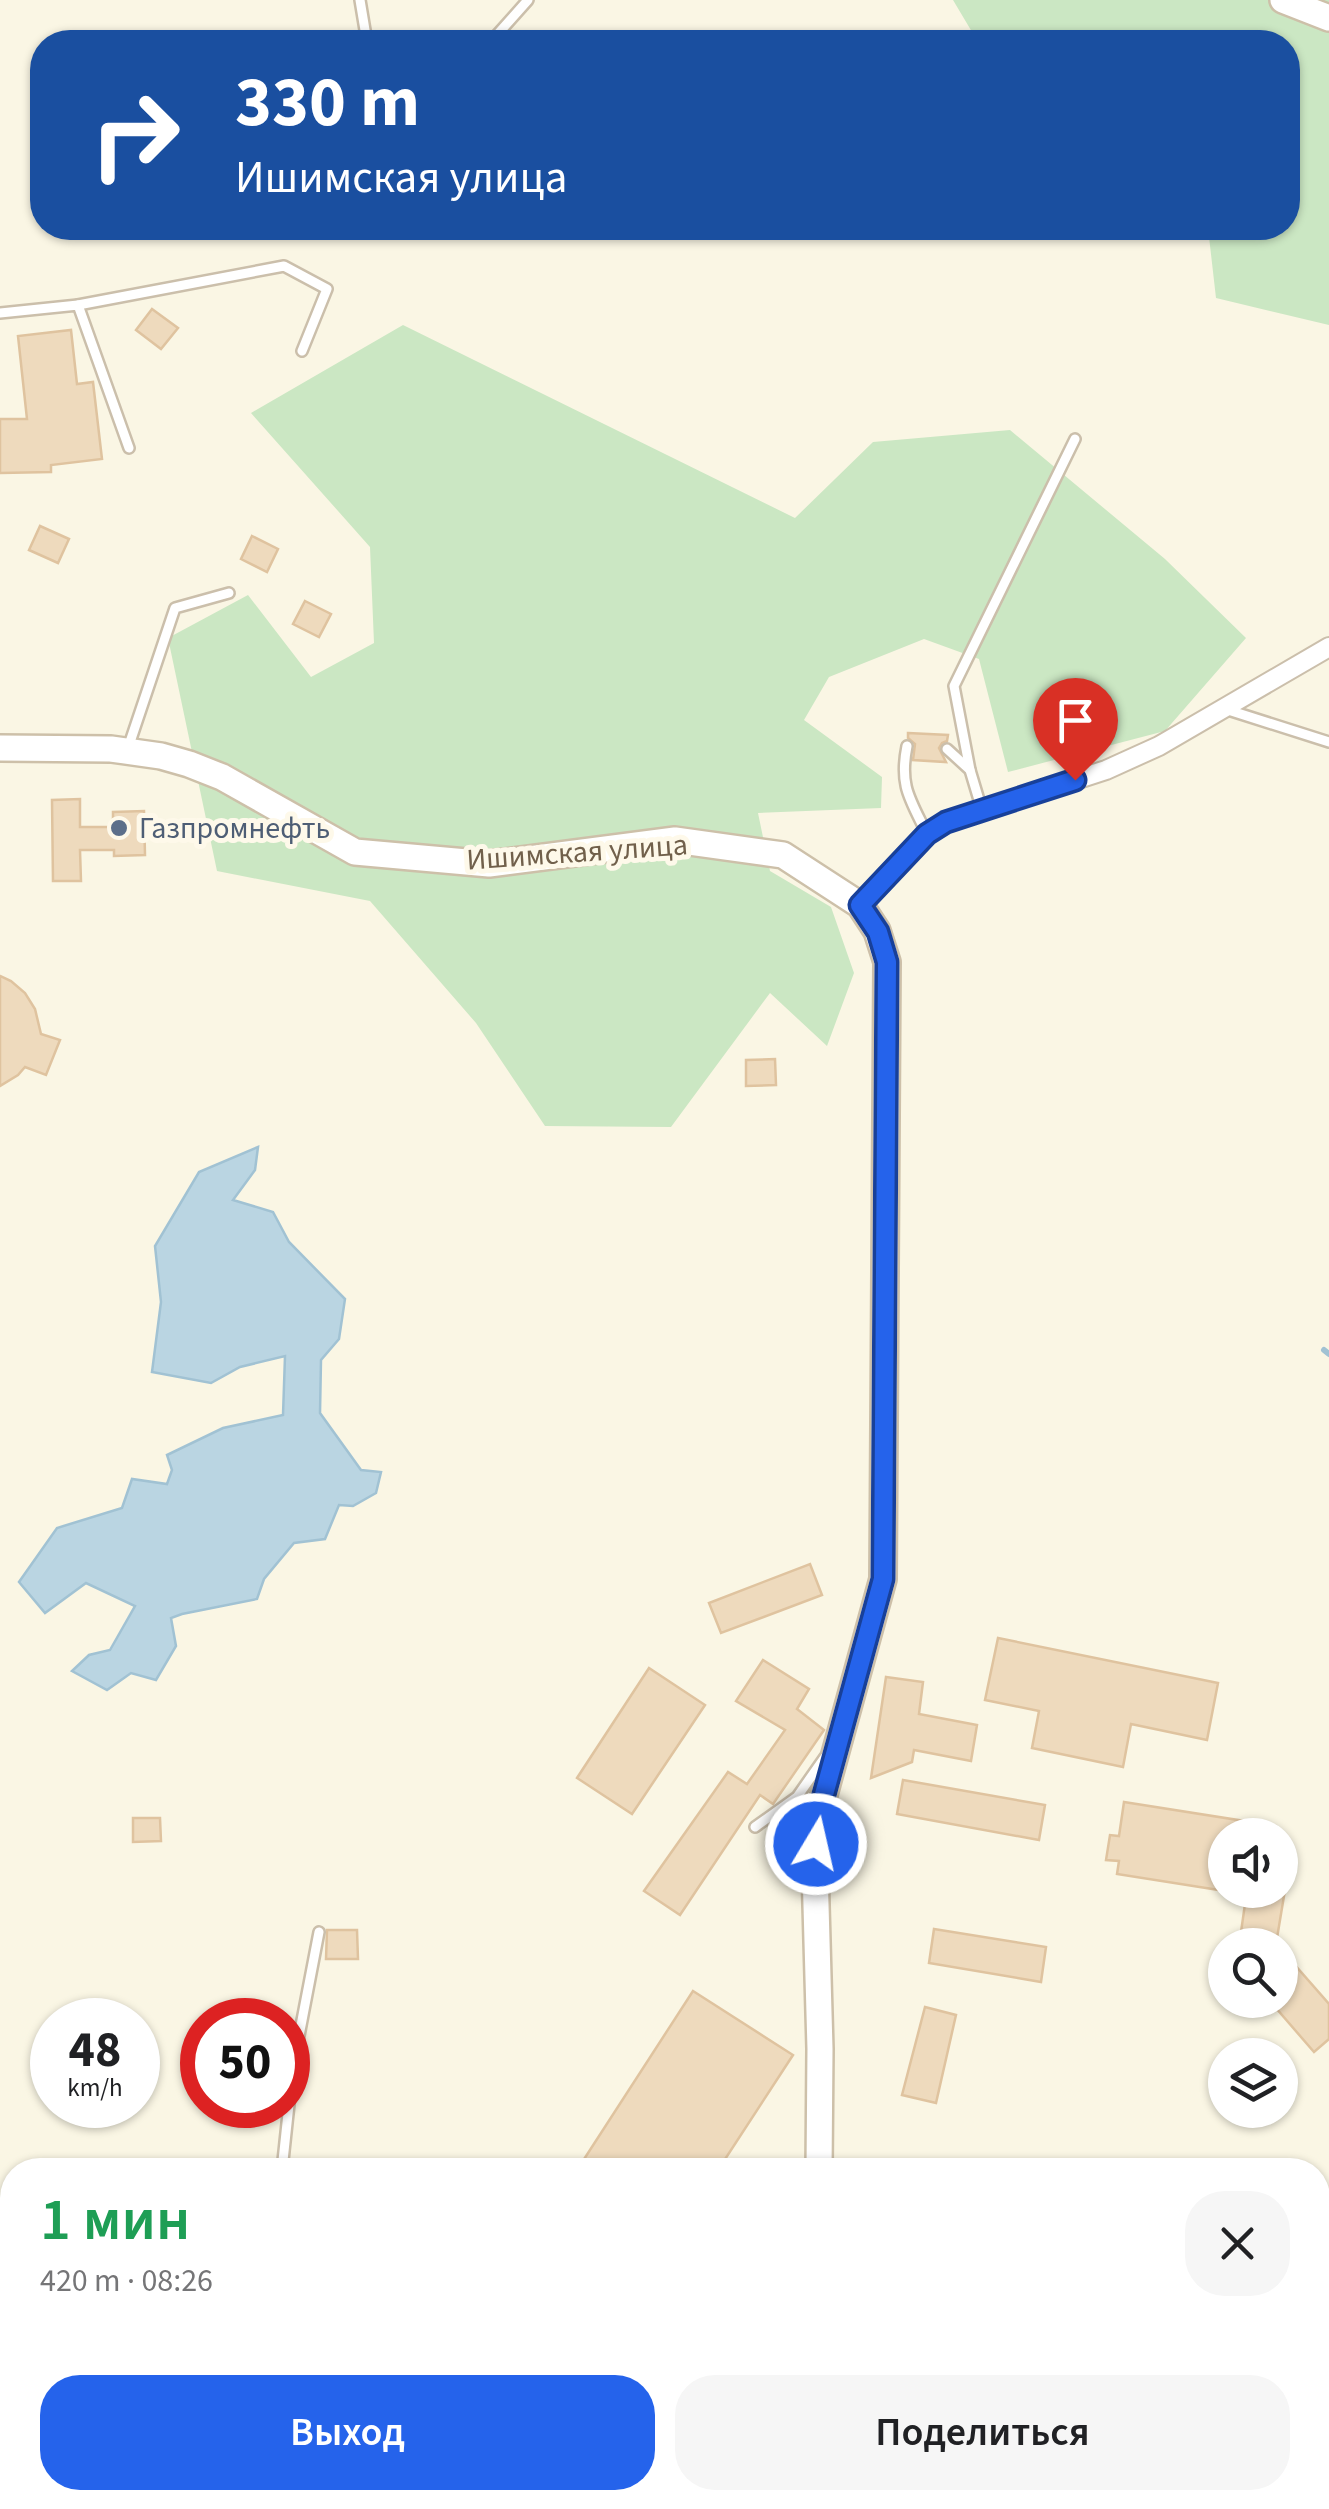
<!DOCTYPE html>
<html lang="ru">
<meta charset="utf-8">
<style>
:root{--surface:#fff;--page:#f6f6f6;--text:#202124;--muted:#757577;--accent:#2563eb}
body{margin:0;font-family:"Source Sans 3",sans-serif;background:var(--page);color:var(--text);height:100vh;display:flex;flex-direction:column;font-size:38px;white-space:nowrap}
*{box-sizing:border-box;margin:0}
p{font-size:32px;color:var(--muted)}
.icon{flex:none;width:55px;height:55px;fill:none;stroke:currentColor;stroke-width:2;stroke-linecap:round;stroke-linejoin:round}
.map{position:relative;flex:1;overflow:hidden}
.details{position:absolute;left:0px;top:2158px;width:1330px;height:352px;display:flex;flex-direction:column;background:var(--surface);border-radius:40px 40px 0 0;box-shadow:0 2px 8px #0004}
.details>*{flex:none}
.top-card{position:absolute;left:30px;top:30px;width:1270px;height:210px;border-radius:40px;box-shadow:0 2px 8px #0004;background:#1a4fa0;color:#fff;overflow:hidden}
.fabs{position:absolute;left:1208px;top:1818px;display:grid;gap:20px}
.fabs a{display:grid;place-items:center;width:90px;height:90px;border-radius:50%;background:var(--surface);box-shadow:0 2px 8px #0004;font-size:50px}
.speed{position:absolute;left:30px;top:1998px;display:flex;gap:20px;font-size:50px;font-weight:700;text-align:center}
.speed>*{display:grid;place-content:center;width:130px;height:130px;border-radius:50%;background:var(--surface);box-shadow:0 2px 8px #0004;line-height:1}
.speed small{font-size:25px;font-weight:400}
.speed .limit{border:15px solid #d22;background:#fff;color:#111}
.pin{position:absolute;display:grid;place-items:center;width:85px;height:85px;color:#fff;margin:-102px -42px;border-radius:50% 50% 50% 0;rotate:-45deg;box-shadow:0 0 10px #0007}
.pin .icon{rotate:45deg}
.me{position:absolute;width:110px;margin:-55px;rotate:9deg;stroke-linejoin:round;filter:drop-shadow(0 0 8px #0008)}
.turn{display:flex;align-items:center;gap:35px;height:210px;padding:0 40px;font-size:45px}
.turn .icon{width:130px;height:130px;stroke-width:2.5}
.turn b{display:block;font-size:70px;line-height:85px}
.round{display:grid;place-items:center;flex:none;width:105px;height:105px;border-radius:40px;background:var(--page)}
.head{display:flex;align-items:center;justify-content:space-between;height:170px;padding:0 40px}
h1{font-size:60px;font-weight:600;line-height:75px;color:#1e9e55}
.button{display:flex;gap:20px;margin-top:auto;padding:20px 40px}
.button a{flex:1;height:115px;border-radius:40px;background:var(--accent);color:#fff;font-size:40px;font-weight:600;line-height:115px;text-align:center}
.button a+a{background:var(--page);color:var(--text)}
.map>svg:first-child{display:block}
</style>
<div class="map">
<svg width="1329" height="2509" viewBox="0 0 1329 2509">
<rect width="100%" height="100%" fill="#faf6e4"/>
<g fill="#f1e9d3">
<path d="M1318 2334 1329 2336V2509H1239L1244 2498H1318Z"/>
<path d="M808 2498H1208L1203 2509H803Z"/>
</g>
<g fill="#cbe7c3">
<path d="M953 0H1329V325L1216 298 1208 228H1288V42H978Z"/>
<path d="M403 325 795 518 873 442 1010 430 1165 559 1246 638 1165 731 1008 772 979 659 924 639 829 677 804 720 882 777 881 808 758 813 770 871 831 907 854 973 827 1046 770 993 671 1127 545 1126 476 1023 370 901 217 871 168 638 248 595 311 677 374 643 370 547 251 413Z"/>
</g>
<path fill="#bad5e2" stroke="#a1c2d3" stroke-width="2.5" d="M258 1147 255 1170 233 1200 273 1212 289 1242 345 1299 339 1339 321 1360 320 1413 361 1470 381 1472 376 1493 353 1506 339 1505 325 1539 294 1543 264 1579 257 1599 182 1614 171 1618 176 1646 156 1680 131 1673 107 1690 72 1671 89 1655 110 1650 135 1606 86 1583 45 1613 19 1582 57 1528 122 1508 132 1479 167 1484 172 1470 167 1455 223 1428 283 1415 285 1356 240 1367 211 1383 152 1372 161 1302 155 1246 199 1172Z"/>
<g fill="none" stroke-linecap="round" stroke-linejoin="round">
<path stroke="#a1c2d3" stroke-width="6" d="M1324 1350 1329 1354"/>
</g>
<g fill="#eedabd" stroke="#dfc39f" stroke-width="2.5">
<path d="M152 309 178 328 161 349 136 330Z"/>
<path d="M71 330 77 384 93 382 102 459 51 465V472L0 473V419H27L18 336Z"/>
<path d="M40 526 69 539 58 563 29 550Z"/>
<path d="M252 536 278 549 267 572 241 559Z"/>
<path d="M305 601 331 614 319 637 293 624Z"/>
<path d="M908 733 948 735 947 741 942 743 939 748 946 762 913 760 915 744 908 738Z"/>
<path d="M80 799V827H113V812L144 811 145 855 114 856V850H80L81 881H53L52 800Z"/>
<path d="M0 976 11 981 25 993 35 1009 41 1034 60 1040 46 1075 25 1067 18 1075 0 1086Z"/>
<path d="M775 1059 776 1085 746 1086V1060Z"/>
<path d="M810 1564 822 1595 721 1633 709 1603Z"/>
<path d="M998 1638 1218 1683 1207 1740 1131 1724 1123 1767 1032 1748 1039 1711 985 1700Z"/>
<path d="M763 1660 809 1689 797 1709 824 1730 773 1804 760 1795 680 1915 644 1891 728 1772 747 1784 785 1730 736 1701Z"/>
<path d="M649 1668 705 1705 632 1814 577 1778Z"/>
<path d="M886 1677 923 1682 919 1714 977 1725 971 1761 914 1750 912 1762 871 1778Z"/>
<path d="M903 1780 1045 1805 1039 1840 897 1814Z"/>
<path d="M1124 1802 1276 1826 1275 1835H1225V1891L1117 1874 1119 1861 1106 1860 1110 1835 1119 1836Z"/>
<path d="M133 1818H160L161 1841 133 1842Z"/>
<path d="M1247 1890H1285L1277 1938 1241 1932Z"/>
<path d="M934 1929 1046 1947 1041 1982 929 1963Z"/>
<path d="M327 1930H357L358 1959H326Z"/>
<path d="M1280 1948 1329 2004V2039L1314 2052 1269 2000H1280Z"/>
<path d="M693 1991 793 2055 718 2170H577Z"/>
<path d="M925 2007 956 2015 936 2103 902 2095Z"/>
</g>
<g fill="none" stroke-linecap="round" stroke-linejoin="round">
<g stroke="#cbbfab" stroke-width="14">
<g id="lane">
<path d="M360 0 367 42"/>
<path d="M495 42 496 36 528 0"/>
<path d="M78 305 284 266 327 289 302 351"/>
<path d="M0 313 78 305 129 448"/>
<path d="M1225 709 1329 742"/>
<path d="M907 746C899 786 910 799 927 834"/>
<path d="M128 748 175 608 229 593"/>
<path d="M947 749 970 770 982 810"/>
<path d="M970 770 954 686 1075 439"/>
<path d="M755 1827 797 1797 825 1757"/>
<path d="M282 2170 293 2067 319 1932"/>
<path d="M0 2313 12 2310"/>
<path d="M544 2498 574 2509"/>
<path d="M920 2509 925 2498"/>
<path d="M945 2509 950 2498"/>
</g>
</g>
<g stroke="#cbbfab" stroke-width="22">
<g id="street">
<path d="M860 905 927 834 946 822 1106 770 1159 746 1329 647"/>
<path d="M1318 2287 1329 2257"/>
<path d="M1318 2477 1329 2481"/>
<path d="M1217 2509 1221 2498"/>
</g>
</g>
<g stroke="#cdc0a9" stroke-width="30">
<g id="secondary">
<path d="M1283 0 1329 18"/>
<path d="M0 748 111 749 161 756 189 764 222 777 355 852 489 864 675 840 783 855 860 905 877 931 887 962 883 1579 817 1820 815 1869 820 2049 819 2170"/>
<path d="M737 2509 740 2498"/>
</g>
</g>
<use href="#lane" stroke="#fff" stroke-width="9"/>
<use href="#street" stroke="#fff" stroke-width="18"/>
<use href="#secondary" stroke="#fff" stroke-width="25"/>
<g stroke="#baa3c3" stroke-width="2.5">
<path d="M1318 2306 1329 2303"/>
<path d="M479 2498 506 2509"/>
<path d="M510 2498 538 2509"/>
<path d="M106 2509 147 2498"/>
<path d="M151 2509 192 2498"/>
<path d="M763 2509 768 2498"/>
</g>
</g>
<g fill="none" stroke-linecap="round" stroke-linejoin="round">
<g stroke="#184099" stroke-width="25">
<path id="route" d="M816 1844 817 1820 883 1579 887 962 878 932 860 905 927 834 946 822 1075 780"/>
</g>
<use href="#route" stroke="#2563eb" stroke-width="18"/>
</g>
<circle fill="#5c6f8a" stroke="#fef9ea" stroke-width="4" cx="119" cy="828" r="10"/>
<g text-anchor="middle" stroke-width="10" stroke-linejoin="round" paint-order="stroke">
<g font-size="30" fill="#4e5e75" stroke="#fef9ea" text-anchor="start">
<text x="139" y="838">Газпромнефть</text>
</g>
<g font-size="30" fill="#71604b" stroke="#fef9ea">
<text transform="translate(577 852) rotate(-4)" y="10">Ишимская улица</text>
</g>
</g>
</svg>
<div class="fabs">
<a><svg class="icon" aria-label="sound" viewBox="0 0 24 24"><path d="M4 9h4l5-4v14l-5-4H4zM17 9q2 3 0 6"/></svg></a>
<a><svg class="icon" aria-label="search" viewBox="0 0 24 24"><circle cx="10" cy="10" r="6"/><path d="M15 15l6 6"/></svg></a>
<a><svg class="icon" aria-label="layers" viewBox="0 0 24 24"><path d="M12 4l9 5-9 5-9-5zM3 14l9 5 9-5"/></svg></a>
</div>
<div class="speed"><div>48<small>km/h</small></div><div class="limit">50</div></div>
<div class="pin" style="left:1075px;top:780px;background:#d93025"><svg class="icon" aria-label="arrive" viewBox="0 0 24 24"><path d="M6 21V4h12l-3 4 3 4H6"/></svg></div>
<svg class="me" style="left:816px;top:1844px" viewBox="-20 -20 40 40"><circle r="17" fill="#2563eb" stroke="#fff" stroke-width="3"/><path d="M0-11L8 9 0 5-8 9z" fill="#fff"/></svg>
<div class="top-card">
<div class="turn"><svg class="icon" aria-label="right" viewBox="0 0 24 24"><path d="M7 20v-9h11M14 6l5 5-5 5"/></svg><div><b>330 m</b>Ишимская улица</div></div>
</div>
<section class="details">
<div class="head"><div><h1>1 мин</h1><p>420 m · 08:26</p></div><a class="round"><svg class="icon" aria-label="close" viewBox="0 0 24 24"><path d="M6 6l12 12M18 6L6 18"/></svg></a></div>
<div class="button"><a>Выход</a><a>Поделиться</a></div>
</section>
</div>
